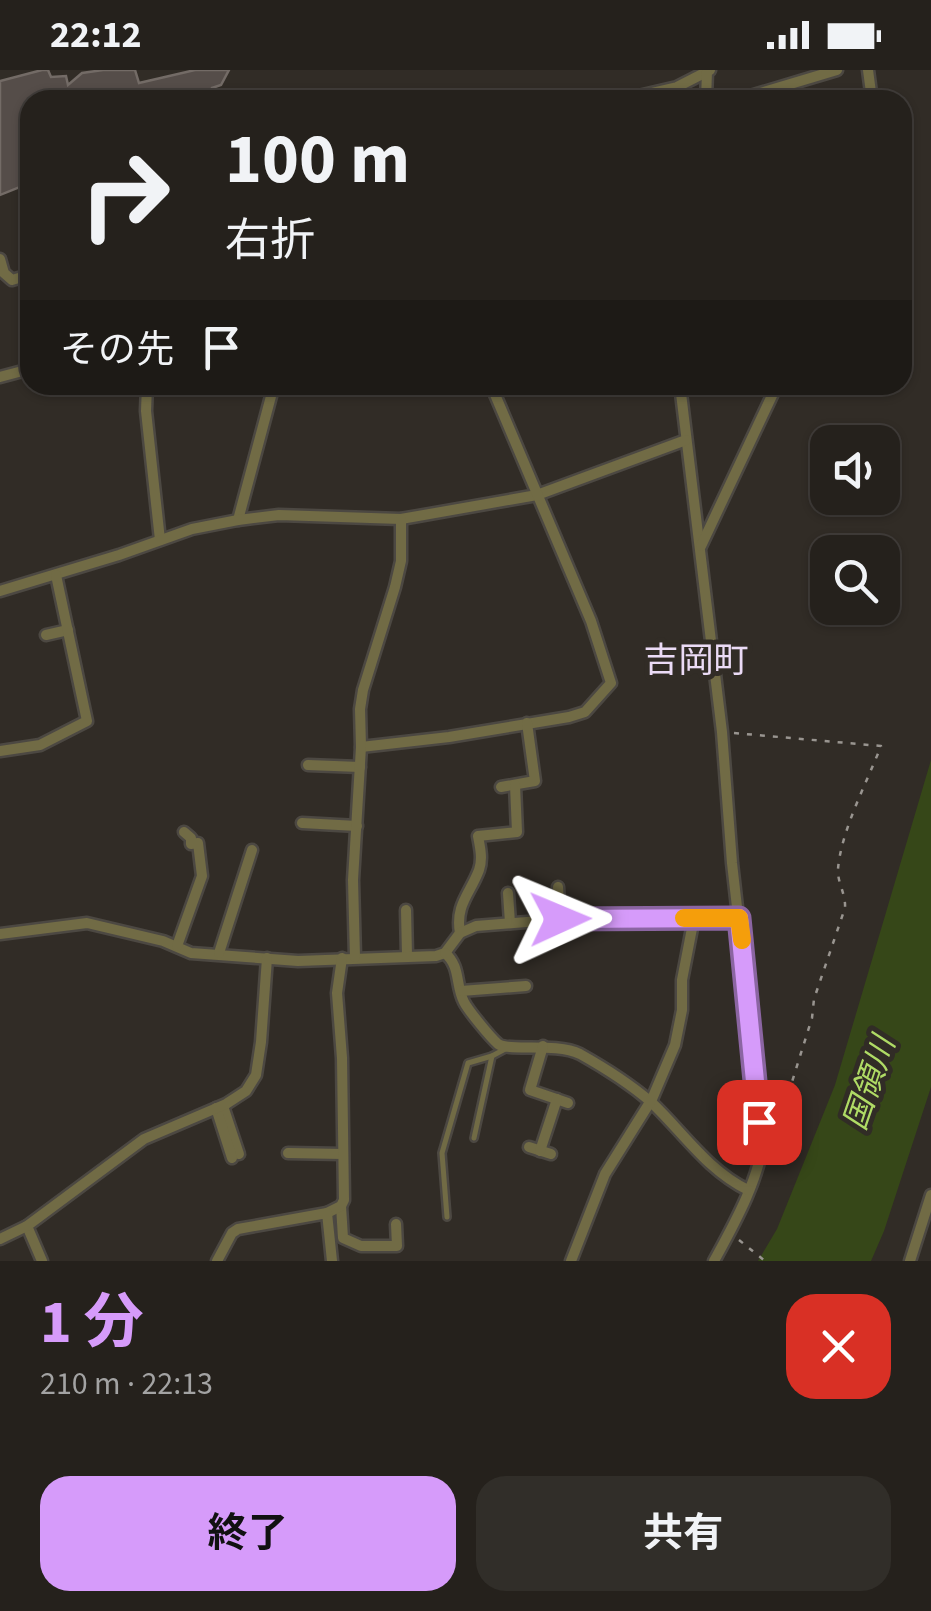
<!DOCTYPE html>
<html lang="ja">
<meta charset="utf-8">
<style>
:root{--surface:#25211c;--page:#312e29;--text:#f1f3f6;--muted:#a3a3a3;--line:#423e3b;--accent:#d69bfa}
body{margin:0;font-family:"Source Sans 3","Noto Sans JP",sans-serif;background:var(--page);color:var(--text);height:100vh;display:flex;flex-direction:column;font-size:38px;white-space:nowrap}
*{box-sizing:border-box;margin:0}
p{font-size:32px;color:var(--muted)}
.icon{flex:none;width:55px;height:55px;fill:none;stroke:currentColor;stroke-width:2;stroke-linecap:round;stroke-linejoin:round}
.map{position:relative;height:1191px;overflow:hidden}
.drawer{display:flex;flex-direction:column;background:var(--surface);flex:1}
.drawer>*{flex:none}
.top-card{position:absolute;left:20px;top:20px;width:892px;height:305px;border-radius:30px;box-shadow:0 2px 8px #0004,0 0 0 2px var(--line);background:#25211c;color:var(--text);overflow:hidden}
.buttons{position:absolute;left:810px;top:355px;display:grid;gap:20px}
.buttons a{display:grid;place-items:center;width:90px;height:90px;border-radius:20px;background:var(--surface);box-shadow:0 2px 8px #0004,0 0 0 2px var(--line);font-size:50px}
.pin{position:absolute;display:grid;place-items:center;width:85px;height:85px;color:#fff;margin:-42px;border-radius:20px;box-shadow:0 5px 15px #0006}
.me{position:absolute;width:110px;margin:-55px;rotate:89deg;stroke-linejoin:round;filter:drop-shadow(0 0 8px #0008)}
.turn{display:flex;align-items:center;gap:35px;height:210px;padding:0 40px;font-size:45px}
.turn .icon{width:130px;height:130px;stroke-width:2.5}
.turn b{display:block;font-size:70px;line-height:85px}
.then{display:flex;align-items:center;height:95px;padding:0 40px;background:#0003;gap:20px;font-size:38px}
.round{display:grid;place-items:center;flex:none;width:105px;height:105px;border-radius:30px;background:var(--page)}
.head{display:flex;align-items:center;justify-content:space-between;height:170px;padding:0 40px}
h1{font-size:60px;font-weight:700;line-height:75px;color:var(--accent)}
.primary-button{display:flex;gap:20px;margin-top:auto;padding:20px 40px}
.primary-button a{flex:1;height:115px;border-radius:30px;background:var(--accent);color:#111;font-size:40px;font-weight:700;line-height:115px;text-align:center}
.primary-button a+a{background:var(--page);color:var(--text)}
.status{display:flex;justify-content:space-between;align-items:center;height:70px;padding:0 50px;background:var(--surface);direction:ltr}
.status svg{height:28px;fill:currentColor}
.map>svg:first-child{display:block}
</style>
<div class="status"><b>22:12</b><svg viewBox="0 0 49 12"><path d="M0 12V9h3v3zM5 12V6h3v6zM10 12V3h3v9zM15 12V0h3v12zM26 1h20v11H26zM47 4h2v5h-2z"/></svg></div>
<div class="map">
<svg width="931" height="1191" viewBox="0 0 931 1191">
<rect width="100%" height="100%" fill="#312c26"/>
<path fill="#364718" d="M931 690V1017L884 1161 871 1191H758L777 1159 835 1015Z"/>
<path fill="#554d49" stroke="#736b66" stroke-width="2.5" d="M42 0H48L51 7 66 6 68 15 82 3 103 0H135L139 13 195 0H229L221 15 212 18V30H30V113L0 125V11Z"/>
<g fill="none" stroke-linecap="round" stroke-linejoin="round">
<g stroke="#4c4842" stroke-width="10">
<g id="lane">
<path d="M474 1068 492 986 507 978"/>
<path d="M447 1147 442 1083 468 993 492 986"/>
</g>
</g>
<g stroke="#4c4842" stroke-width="15">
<g id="street">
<path d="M868 0 872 30"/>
<path d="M621 30 677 17 710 0"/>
<path d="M706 30 707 1"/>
<path d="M737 30 837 0"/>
<path d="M0 189 4 203 12 210 29 205 30 214"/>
<path d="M0 307 30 299"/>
<path d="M147 315 146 341 160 470"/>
<path d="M680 315 722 662 732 793 763 1067C762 1105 732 1158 714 1191"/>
<path d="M238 450 274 315"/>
<path d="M701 476 777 315"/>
<path d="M0 521 119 485 192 459 238 450 279 445 401 449 537 425 686 370"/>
<path d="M46 565 68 560"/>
<path d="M361 677 449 667 569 647 585 642 611 613 591 551 491 315"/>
<path d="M0 681 40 675 87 651 56 505"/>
<path d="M308 695 360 697"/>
<path d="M501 717 535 711 527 653"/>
<path d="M302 753 357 756"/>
<path d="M558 817 560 849"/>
<path d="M508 823 510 853"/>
<path d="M406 840 407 886"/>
<path d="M460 863C455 835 470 824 479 800 483 789 480 777 478 766L517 762 515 715"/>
<path d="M0 864 87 853 163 871 191 883 298 891 436 886 445 883 460 863 476 856 564 849 739 848"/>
<path d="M177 876 202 806 198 773 191 774V768L184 762"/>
<path d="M219 883 252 780"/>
<path d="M445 883C461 897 455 914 464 932 468 940 490 967 498 974 508 982 556 972 580 984 605 998 630 1014 651 1032 683 1062 707 1100 748 1120"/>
<path d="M355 887 353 810 361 677 360 639 363 620 395 517 401 491V449"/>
<path d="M461 921 526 916"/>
<path d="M543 976 530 1020 568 1033"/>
<path d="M223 1036 239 1084"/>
<path d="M216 1038 232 1088"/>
<path d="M529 1077 551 1084"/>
<path d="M540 1081 557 1029"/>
<path d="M288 1083 343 1084"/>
<path d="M341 1136 343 1168 361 1176H397L396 1154"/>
<path d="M327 1143 341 1136 344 1130 342 988 337 923 342 888"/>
<path d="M27 1156 42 1191"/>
<path d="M0 1169 27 1156 144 1069 226 1034 246 1021 256 1005 261 972 267 888"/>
<path d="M217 1191 232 1163 238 1159 327 1143 332 1191"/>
<path d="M571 1191 605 1104 652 1029 675 975 682 940V910L694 848"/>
<path d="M910 1191 931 1125"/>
</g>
</g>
<g stroke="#999590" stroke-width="2.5" stroke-dasharray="5 8" stroke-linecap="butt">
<path d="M734 663 881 676C867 712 841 761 838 799 837 812 846 824 845 838L814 929 812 948 791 1015 774 1059"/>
<path d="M739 1170 765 1191"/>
</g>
<use href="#lane" stroke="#716b45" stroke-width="5"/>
<use href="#street" stroke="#716b45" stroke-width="10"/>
</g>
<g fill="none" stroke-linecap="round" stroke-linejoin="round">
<g stroke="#8b65a2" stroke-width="25">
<path id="route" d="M560 849 739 848 759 1052"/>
</g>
<use href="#route" stroke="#d69bfa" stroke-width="18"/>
<path stroke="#f59e0b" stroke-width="18" d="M684 848H739L742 870"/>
</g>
<g text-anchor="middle" stroke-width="10" stroke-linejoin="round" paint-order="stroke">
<g font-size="32" font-style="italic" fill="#afdb65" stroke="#312c26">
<text transform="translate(869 1013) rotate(-71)" y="11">国領川</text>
</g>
<g font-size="35" fill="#ebdbf6" stroke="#312c26">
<text x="696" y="602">吉岡町</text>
</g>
</g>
</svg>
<div class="buttons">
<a><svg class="icon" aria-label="sound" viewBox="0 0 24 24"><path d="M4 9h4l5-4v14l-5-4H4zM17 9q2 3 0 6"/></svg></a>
<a><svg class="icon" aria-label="search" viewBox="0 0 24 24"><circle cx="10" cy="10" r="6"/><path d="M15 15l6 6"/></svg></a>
</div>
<div class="pin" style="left:759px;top:1052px;background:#d93025"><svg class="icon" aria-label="arrive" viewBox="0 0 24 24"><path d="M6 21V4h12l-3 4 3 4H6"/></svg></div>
<svg class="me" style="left:560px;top:849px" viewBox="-20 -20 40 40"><path d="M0-17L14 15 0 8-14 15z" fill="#d69bfa" stroke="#fff" stroke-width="4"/></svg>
<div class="top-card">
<div class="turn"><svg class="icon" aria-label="right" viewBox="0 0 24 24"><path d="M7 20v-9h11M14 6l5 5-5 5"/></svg><div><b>100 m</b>右折</div></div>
<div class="then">その先<svg class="icon" aria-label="arrive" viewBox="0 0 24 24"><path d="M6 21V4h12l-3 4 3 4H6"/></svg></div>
</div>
</div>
<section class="drawer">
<div class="head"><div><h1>1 分</h1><p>210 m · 22:13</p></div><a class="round" style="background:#d93025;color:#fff"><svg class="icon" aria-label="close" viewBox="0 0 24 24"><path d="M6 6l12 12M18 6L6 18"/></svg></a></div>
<div class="primary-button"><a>終了</a><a>共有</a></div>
</section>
